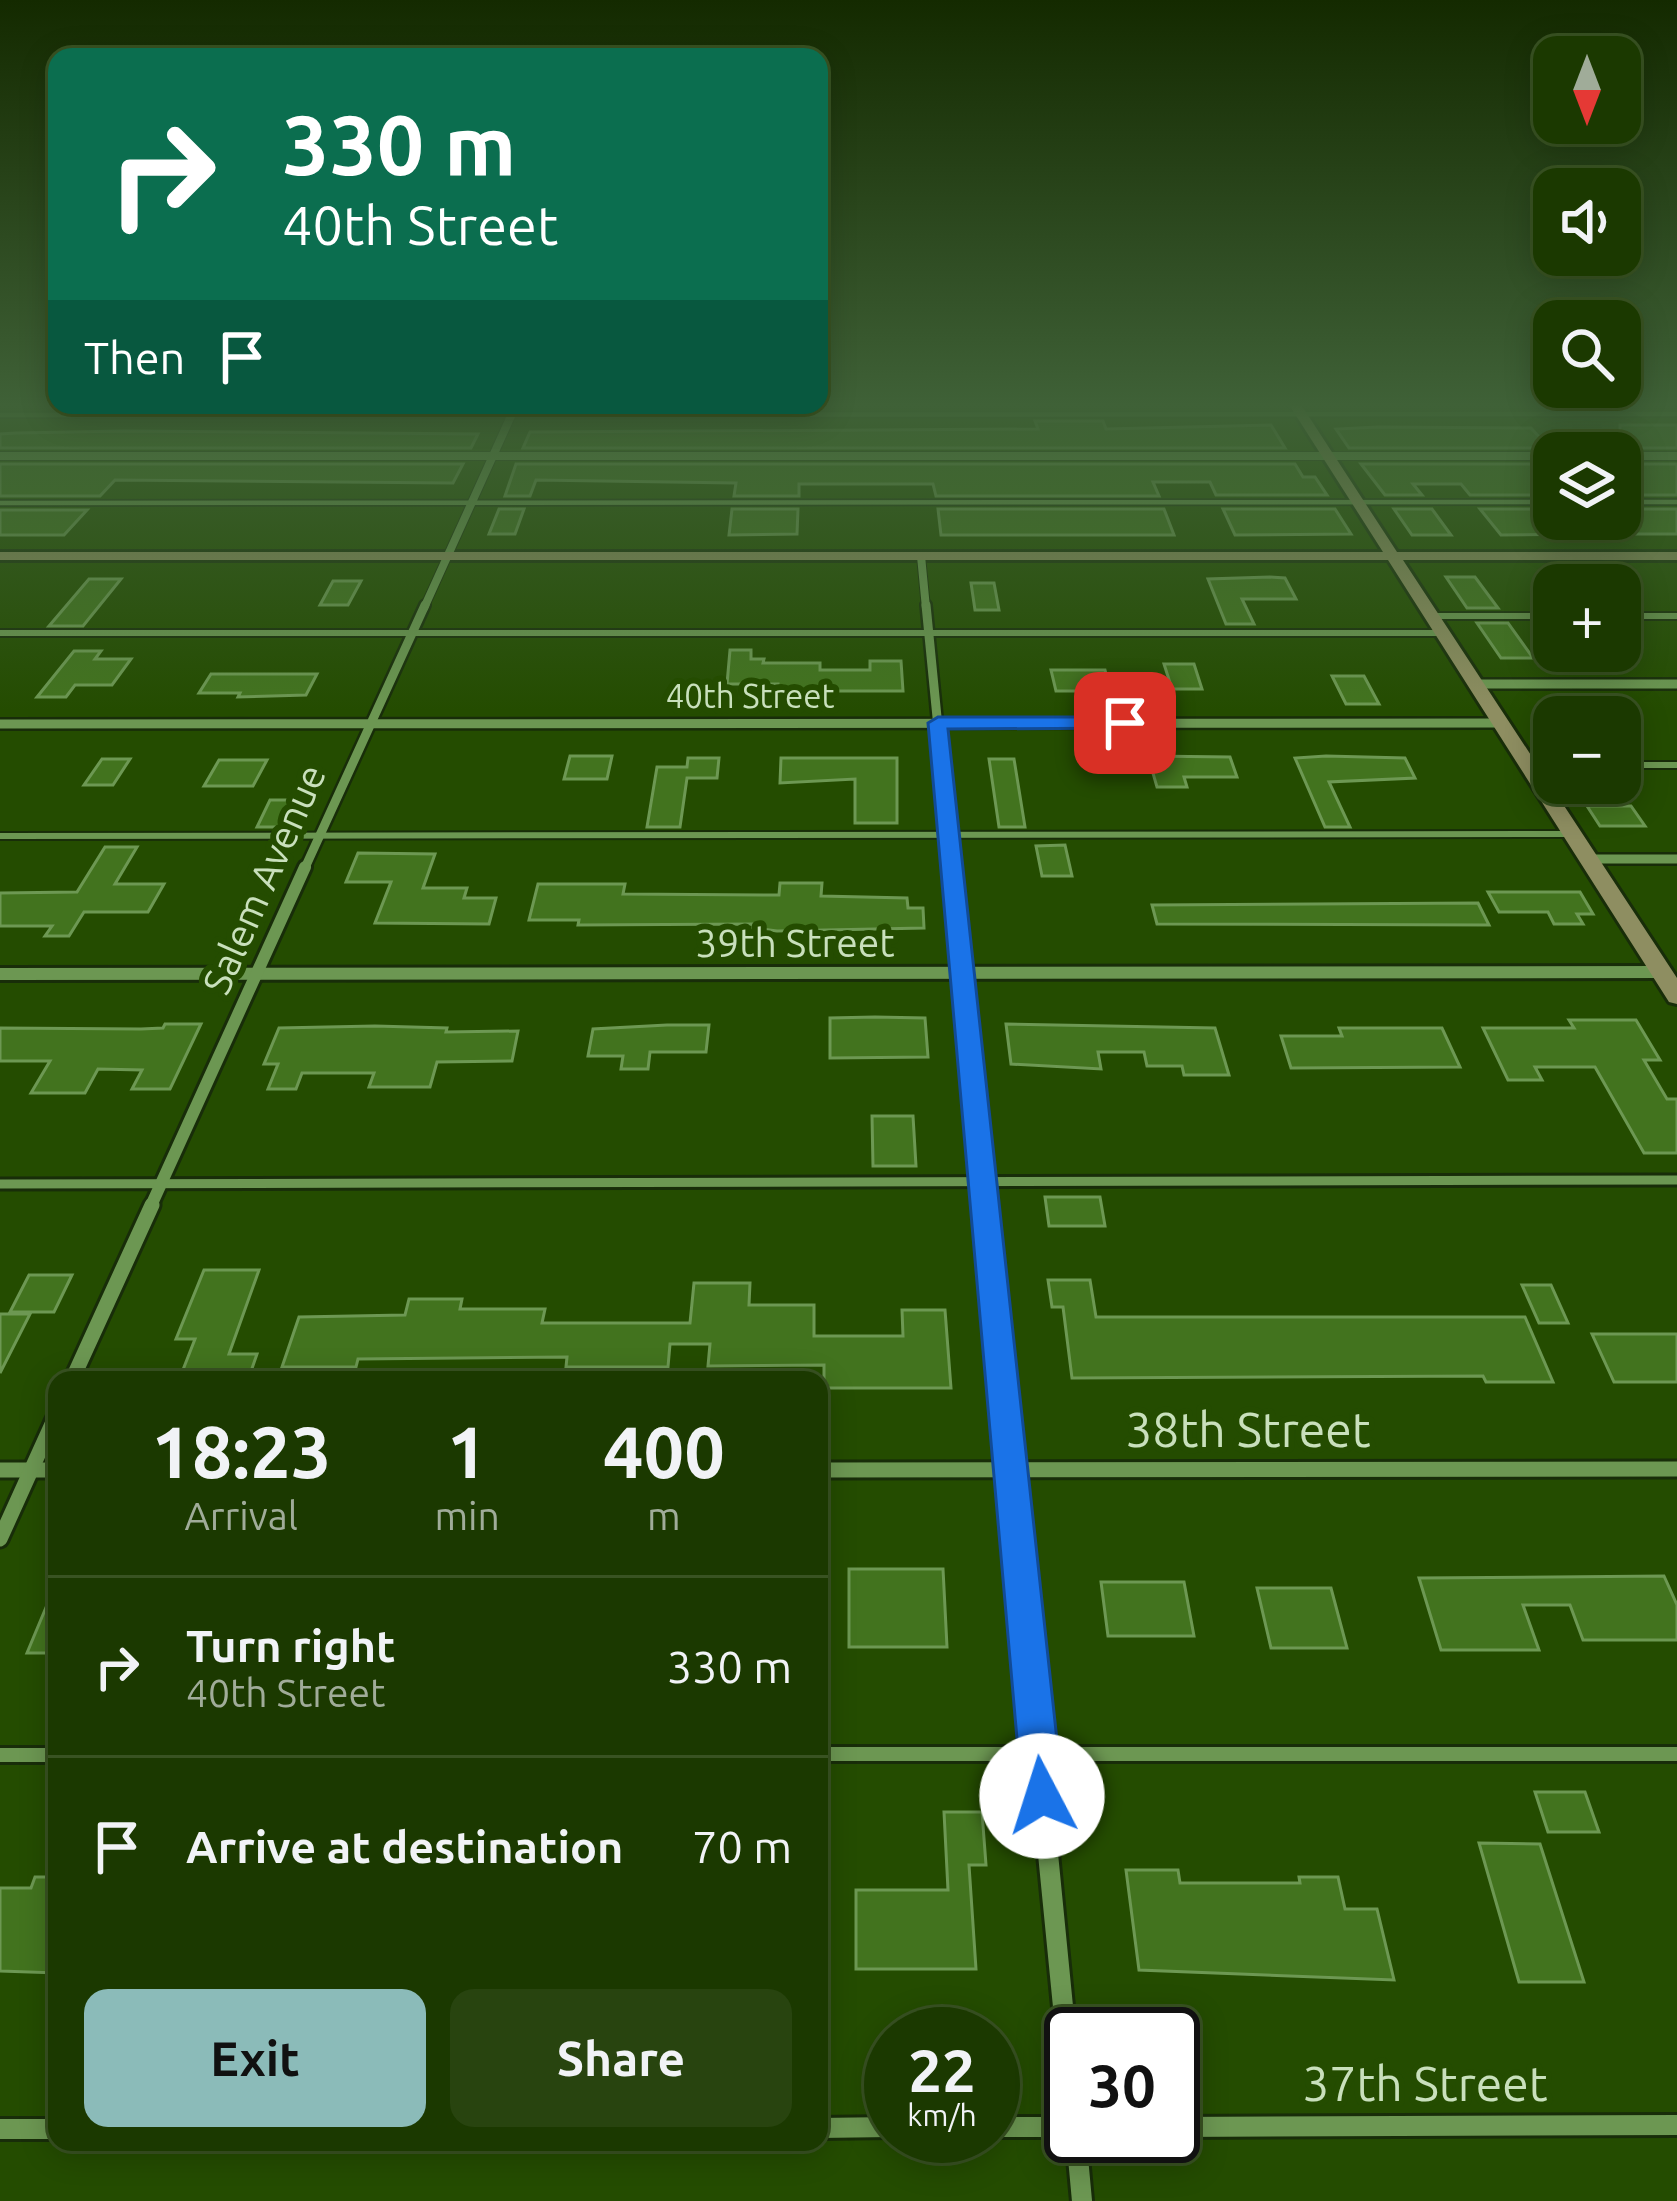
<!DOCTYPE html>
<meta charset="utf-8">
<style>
:root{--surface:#1b3900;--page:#28440f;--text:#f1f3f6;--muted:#a0ac99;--line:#395322;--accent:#8bbbb9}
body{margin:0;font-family:Ubuntu,sans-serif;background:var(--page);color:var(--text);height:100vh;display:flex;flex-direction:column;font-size:45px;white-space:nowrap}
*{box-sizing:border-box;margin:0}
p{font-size:39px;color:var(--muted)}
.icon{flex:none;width:66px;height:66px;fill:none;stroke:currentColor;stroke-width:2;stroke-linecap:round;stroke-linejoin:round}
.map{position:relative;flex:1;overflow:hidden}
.sheet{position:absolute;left:48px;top:1371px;width:780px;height:780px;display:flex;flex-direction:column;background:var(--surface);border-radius:24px;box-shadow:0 6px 30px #0003,0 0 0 3px var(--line)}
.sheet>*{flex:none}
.guide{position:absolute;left:48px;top:48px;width:780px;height:366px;border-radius:24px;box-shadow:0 6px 30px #0003,0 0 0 3px var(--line);background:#0b6e4f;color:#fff;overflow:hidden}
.needle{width:78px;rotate:180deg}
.controls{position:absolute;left:1533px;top:36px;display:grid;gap:24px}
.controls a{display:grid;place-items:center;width:108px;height:108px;border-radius:24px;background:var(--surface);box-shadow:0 6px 30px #0003,0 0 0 3px var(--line);font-size:60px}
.speed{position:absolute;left:864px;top:2007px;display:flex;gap:24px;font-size:60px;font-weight:700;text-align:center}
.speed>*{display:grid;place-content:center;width:156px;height:156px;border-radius:50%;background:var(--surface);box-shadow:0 6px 30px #0003,0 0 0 3px var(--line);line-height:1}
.speed small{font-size:30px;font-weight:400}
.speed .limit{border:6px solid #111;border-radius:18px;background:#fff;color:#111}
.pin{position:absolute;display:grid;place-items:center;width:102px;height:102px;color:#fff;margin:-51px;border-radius:24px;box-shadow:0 6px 18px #0006}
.me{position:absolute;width:132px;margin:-66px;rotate:355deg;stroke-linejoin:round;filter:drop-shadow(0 0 9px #0008)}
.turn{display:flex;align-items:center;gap:42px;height:252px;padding:0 36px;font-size:54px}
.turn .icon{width:156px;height:156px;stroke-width:2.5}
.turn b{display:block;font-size:84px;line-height:102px}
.then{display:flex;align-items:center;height:114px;padding:0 36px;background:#0003;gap:24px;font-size:45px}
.eta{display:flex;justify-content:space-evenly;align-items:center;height:204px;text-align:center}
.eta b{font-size:72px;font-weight:700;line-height:84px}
.action{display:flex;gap:24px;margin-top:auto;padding:24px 36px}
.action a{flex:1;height:138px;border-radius:24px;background:var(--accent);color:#111;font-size:48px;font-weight:700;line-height:138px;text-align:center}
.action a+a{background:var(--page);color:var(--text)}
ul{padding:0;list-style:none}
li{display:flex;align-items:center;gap:36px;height:180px;padding:0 36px;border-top:3px solid var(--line)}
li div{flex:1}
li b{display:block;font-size:45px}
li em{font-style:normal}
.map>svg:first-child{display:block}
</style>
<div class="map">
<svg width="1677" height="2201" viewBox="0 0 1677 2201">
<rect width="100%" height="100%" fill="#244c00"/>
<g fill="#42731e" stroke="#6d9853" stroke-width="3">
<path d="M1035 421H1103L1106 429 1271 425 1285 448H523L530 432 1038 429Z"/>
<rect x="1620" y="425" width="57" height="23"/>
<path d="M1378 427 1531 428 1549 448H1349L1336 429Z"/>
<path d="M16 433 124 431 478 434 471 448H0V434Z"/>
<path d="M0 464H463L453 483 115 480 100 496H0Z"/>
<path d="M516 464H1295L1303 477H1315L1327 495H1216L1210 482H1153L1159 496H936L933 484H799V496H734L736 483 536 480 530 496H505Z"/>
<path d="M1361 464H1554V495H1470L1461 484H1413L1422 495H1385Z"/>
<rect x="1620" y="464" width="57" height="31"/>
<path d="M499 509H524L515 534H489Z"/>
<path d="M732 509H798L797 534 729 535Z"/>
<path d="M938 509H1164L1174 535H941Z"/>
<path d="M1223 509H1335L1351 534 1235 535Z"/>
<path d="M1394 509H1432L1451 535H1412Z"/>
<path d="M1480 509H1554V519H1572L1585 534 1501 535Z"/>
<rect x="1620" y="509" width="57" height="25"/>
<path d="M0 510H87L64 535H0Z"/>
<path d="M1270 577 1285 578 1296 599H1242L1254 624H1226L1208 579Z"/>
<path d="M1446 577H1475L1498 608H1467Z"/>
<path d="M89 579H121L83 626H49Z"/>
<path d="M333 581H361L348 605H320Z"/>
<path d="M971 583H994L999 610H975Z"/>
<path d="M1477 623H1508L1533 658H1501Z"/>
<path d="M730 650H751V659H764L763 663H820V670H870V661H901L903 691H778V684H727Z"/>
<path d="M74 651H101L95 659H131L112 685H75L66 697H37Z"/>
<path d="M1164 664H1194L1202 689H1172Z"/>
<path d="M1051 670H1105L1110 691H1056Z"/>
<path d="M211 674H317L306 695 238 697 240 693H199Z"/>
<path d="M1332 676H1364L1379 704H1346Z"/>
<path d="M570 756H612L607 779H564Z"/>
<path d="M1148 756 1230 757 1237 777H1184L1187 787H1157Z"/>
<path d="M1326 756 1405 758 1415 778 1329 782 1350 827H1325L1295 758Z"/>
<path d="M688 758H719L717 778H687L680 827H647L657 767H687Z"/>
<path d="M781 758H897V823H855V779L780 783Z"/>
<path d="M102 759H130L113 785H84Z"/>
<path d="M989 759H1014L1025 827H999Z"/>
<path d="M219 760H267L253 786H204Z"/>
<path d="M270 800H303L290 827H257Z"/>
<path d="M1587 806H1631L1645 826H1600Z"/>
<path d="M1065 845 1072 876H1042L1036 846Z"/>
<path d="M105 847H137L115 884H164L148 912H84L69 936H45L52 926H0V893L77 892Z"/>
<path d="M358 853 435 854 423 888H467L464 898H496L489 924 375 923 391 882H346Z"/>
<path d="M780 883H822L821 896 907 898 908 908H923L924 928 777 931 753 928V924L578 925 579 920H529L538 884H625L623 894 779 895Z"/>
<path d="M1488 892H1580L1593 914H1577L1583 924H1554L1548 912H1499Z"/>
<path d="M1478 903 1489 925 1157 924 1152 905Z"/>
<path d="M875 1017 925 1018 928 1057 830 1058V1018Z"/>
<path d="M1569 1020H1636L1660 1060H1644L1667 1099H1677V1153H1644L1595 1067H1535L1542 1080H1508L1483 1028H1574Z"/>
<path d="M165 1024H201L170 1089H132L142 1070 98 1069 85 1093H31L50 1061H0V1028L141 1029 163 1028Z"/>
<path d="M1006 1024 1215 1028 1229 1075H1184L1182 1066H1147L1144 1052H1098L1101 1069 1011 1064Z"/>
<path d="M667 1025H709L706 1052H650L648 1069H621L623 1056H588L593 1029Z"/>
<path d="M375 1026 447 1028 446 1032 518 1031 512 1061 437 1062 430 1087H369L374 1073H302L296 1089H268L278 1064H264L279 1028Z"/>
<path d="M1339 1028H1442L1460 1067 1291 1068 1281 1036H1342Z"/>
<path d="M872 1116H913L916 1166H873Z"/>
<path d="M1045 1197H1100L1105 1226H1049Z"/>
<path d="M204 1270H259L229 1354H257L248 1380H179L195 1339H176Z"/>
<path d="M29 1275H72L54 1312H10Z"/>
<path d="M1048 1280H1090L1096 1317H1525L1553 1382H1486L1483 1376 1072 1378 1063 1307H1052Z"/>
<path d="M694 1283H750L749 1305H814V1336H903L902 1310H945L951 1388H824V1365L708 1366 710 1344H670L668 1367H566L567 1357 358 1359 356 1367H282L299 1317 405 1315 409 1299H462L460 1309H545L542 1323H690Z"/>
<path d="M1522 1285H1551L1568 1323H1539Z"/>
<path d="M0 1314H30L0 1373Z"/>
<path d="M1592 1334H1677V1382H1614Z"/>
<path d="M849 1569H943L947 1647H849Z"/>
<path d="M1664 1576 1677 1605V1640H1583L1570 1605H1523L1539 1650H1441L1419 1578Z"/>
<path d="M57 1582V1653H27L57 1581Z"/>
<path d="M1101 1582H1184L1194 1636H1108Z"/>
<path d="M1257 1588H1331L1347 1648H1271Z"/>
<path d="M1535 1792H1585L1599 1832H1548Z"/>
<path d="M944 1812H982L986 1865H969L976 1969H856V1890H948Z"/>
<path d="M1479 1843 1540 1844 1584 1982H1519Z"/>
<path d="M1126 1870H1178L1180 1883H1300L1299 1877H1338L1345 1909H1377L1394 1980 1139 1970Z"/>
<path d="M35 1877H57V1973L0 1971V1888H31Z"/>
</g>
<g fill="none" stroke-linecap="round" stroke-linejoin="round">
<g stroke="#182d09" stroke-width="8">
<g id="lane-far3">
<path d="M0 415 1677 414"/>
<path d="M1620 502H1677"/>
<path d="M0 503 1554 502"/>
</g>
</g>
<g stroke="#182d09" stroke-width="10">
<g id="lane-far2">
<path d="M1433 616H1554"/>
<path d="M1620 616H1677"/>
<path d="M0 633H1442"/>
<path d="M1528 765H1554"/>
<path d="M1620 765H1677"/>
<path d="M0 836 1572 834"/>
</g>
</g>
<g stroke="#182d09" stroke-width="15">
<path id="lane-far1" d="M0 1184 1677 1180"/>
</g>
<g stroke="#182d09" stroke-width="20">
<g id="lane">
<path d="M819 1754H1677"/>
<path d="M0 1755H57"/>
</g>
</g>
<g stroke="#182d09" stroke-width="10">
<g id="street-far4">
<path d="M0 456H1554"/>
<path d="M1620 456H1677"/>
<path d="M921 556 926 608"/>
<path d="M424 608 516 405"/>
</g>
</g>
<g stroke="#182d09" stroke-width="14">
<g id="street-far3">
<path d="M926 605 952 870"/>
<path d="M1475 684H1677"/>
<path d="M0 724 1500 723"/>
<path d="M1589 859H1677"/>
<path d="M304 870 425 605"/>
</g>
</g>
<g stroke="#182d09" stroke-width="18">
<g id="street-far2">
<path d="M951 867 985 1208"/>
<path d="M0 974 1662 972"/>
<path d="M150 1208 305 867"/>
</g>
</g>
<g stroke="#182d09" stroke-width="21">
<g id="street-far1">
<path d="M985 1205 1027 1643"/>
<path d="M72 1380 152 1205"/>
<path d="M0 1470H57"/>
<path d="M819 1470 1677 1469"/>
<path d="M0 1539 57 1413"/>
</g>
</g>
<g stroke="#182d09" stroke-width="26">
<g id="street">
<path d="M1027 1640 1071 2088"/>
<path d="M993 2127H1071"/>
<path d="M1173 2127 1677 2125"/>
<path d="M819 2128 891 2127"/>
<path d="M0 2129H57"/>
<path d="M1076 2136 1082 2201"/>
</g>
</g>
<g stroke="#182d09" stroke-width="6">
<path id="secondary" d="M1288 403H1300L1397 552H1677V560H1403L1677 978V1004L1669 1002 1388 560H0V552H1383Z"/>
</g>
<use href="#lane-far3" stroke="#6c9752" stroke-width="4.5"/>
<use href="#lane-far2" stroke="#6c9752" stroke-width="6"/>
<use href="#lane-far1" stroke="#6c9752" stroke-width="9"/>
<use href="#lane" stroke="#6c9752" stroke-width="14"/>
<use href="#street-far4" stroke="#6c9752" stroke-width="8"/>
<use href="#street-far3" stroke="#6c9752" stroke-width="9"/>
<use href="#street-far2" stroke="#6c9752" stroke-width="12"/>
<use href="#street-far1" stroke="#6c9752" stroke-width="15"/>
<use href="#street" stroke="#6c9752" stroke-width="20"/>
<use href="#secondary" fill="#8e8e61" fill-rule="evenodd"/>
</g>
<linearGradient id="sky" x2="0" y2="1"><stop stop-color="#142a00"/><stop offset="0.57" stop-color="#3f6137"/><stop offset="1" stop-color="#3f6137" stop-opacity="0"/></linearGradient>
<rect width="1677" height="711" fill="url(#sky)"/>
<path fill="#1a73e8" stroke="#114b97" stroke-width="3" d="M1125 717 1132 719V728L948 729 1063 1796 1057 1810 1042 1816 1028 1810 1022 1796 928 723 938 717Z"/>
<g text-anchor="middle" stroke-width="12" stroke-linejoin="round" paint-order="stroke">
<g font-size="33" fill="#c9e0bc" stroke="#244c00">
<text x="750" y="708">40th Street</text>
</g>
<g font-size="39" fill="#c9e0bc" stroke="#244c00">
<text transform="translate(264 879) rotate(-66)" y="14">Salem Avenue</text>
<text x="795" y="957">39th Street</text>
</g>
<g font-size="48" fill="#c9e0bc" stroke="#244c00">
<text x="1248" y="1447">38th Street</text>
<text x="1425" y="2101">37th Street</text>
</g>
</g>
</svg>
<div class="controls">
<a><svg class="needle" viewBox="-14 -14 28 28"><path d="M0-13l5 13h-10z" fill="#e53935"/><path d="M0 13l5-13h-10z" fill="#a0ac99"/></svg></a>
<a><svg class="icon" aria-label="sound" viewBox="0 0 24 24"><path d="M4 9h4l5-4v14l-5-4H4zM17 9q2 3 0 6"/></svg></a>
<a><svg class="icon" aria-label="search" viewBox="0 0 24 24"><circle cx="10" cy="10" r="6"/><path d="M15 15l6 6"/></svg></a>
<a><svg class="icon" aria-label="layers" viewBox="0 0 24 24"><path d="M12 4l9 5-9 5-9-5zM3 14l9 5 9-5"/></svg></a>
<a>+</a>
<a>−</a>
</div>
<div class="speed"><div>22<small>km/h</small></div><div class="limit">30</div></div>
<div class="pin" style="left:1125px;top:723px;background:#d93025"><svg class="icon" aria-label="arrive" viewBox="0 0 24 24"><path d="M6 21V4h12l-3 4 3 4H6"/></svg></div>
<svg class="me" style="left:1042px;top:1796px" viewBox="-20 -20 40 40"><circle r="19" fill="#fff"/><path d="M0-13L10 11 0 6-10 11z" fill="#1a73e8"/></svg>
<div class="guide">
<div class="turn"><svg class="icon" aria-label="right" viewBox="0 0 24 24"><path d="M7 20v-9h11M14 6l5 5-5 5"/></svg><div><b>330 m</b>40th Street</div></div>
<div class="then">Then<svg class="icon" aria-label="arrive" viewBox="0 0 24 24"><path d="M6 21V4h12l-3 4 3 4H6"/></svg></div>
</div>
<section class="sheet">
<div class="eta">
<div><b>18:23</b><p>Arrival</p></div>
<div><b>1</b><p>min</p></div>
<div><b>400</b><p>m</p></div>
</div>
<ul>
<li><svg class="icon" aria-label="right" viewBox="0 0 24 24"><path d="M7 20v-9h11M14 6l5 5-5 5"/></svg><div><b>Turn right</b><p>40th Street</p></div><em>330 m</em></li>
<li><svg class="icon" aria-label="arrive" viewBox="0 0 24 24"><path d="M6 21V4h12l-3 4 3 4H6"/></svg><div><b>Arrive at destination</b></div><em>70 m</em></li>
</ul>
<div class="action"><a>Exit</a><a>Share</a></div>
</section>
</div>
